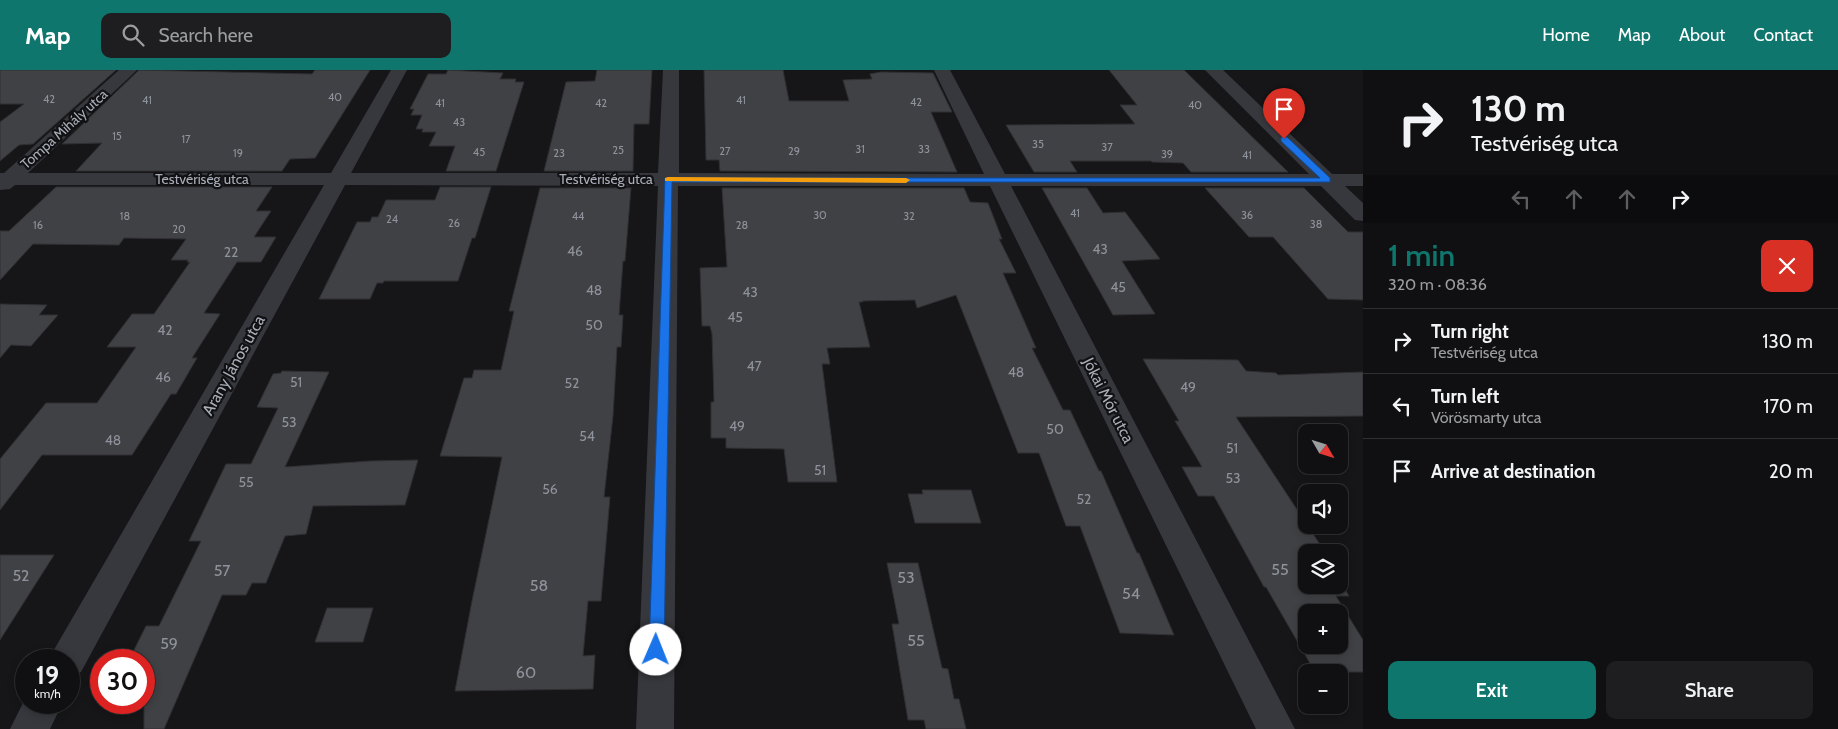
<!DOCTYPE html>
<meta charset="utf-8">
<style>
:root{--surface:#101012;--page:#1e1e20;--text:#f1f3f6;--muted:#9c9d9f;--line:#303032;--accent:#0f766e}
body{margin:0;font-family:Cabin,sans-serif;background:var(--page);color:var(--text);height:100vh;display:flex;flex-direction:column;font-size:19px;white-space:nowrap}
*{box-sizing:border-box;margin:0}
p{font-size:16px;color:var(--muted)}
.icon{flex:none;width:28px;height:28px;fill:none;stroke:currentColor;stroke-width:2;stroke-linecap:round;stroke-linejoin:round}
.map{position:relative;flex:1;overflow:hidden}
.sheet{display:flex;flex-direction:column;background:var(--surface);width:475px}
.sheet>*{flex:none}
.hud{background:#101012;color:var(--text);overflow:hidden}
.needle{width:32px;rotate:129deg}
.tools{position:absolute;left:1298px;top:354px;display:grid;gap:10px}
.tools a{display:grid;place-items:center;width:50px;height:50px;border-radius:10px;background:var(--surface);box-shadow:0 2px 8px #0003,0 0 0 1px var(--line);font-size:25px}
.speed{position:absolute;left:15px;top:579px;display:flex;gap:10px;font-size:25px;font-weight:700;text-align:center}
.speed>*{display:grid;place-content:center;width:65px;height:65px;border-radius:50%;background:var(--surface);box-shadow:0 2px 8px #0003,0 0 0 1px var(--line);line-height:1}
.speed small{font-size:12px;font-weight:400}
.speed .limit{border:8px solid #d22;background:#fff;color:#111}
.pin{position:absolute;display:grid;place-items:center;width:42px;height:42px;color:#fff;margin:-51px -21px;border-radius:50% 50% 50% 0;rotate:-45deg;box-shadow:0 0 5px #0007}
.pin .icon{rotate:45deg}
.me{position:absolute;width:55px;margin:-28px;rotate:1deg;stroke-linejoin:round;filter:drop-shadow(0 0 4px #0008)}
.turn{display:flex;align-items:center;gap:18px;height:105px;padding:0 25px;font-size:22px}
.turn .icon{width:65px;height:65px;stroke-width:2.5}
.turn b{display:block;font-size:35px;line-height:42px}
.lanes{display:flex;align-items:center;height:48px;padding:0 25px;background:#0003;justify-content:center;gap:25px;direction:ltr}
.lanes .off{opacity:.35}
.round{display:grid;place-items:center;flex:none;width:52px;height:52px;border-radius:10px;background:var(--page)}
.overview{display:flex;align-items:center;justify-content:space-between;height:85px;padding:0 25px}
h1{font-size:30px;font-weight:600;line-height:38px;color:var(--accent)}
.action{display:flex;gap:10px;margin-top:auto;padding:10px 25px}
.action a{flex:1;height:58px;border-radius:10px;background:var(--accent);color:#fff;font-size:20px;font-weight:600;line-height:58px;text-align:center}
.action a+a{background:var(--page);color:var(--text)}
ul{padding:0;list-style:none}
li{display:flex;align-items:center;gap:15px;height:65px;padding:0 25px;border-top:1px solid var(--line)}
li div{flex:1}
li b{display:block;font-size:19px}
li em{font-style:normal}
header{display:flex;align-items:center;gap:30px;box-sizing:border-box;height:70px;padding:0 25px;background:var(--accent);color:#fff}
header strong{font-size:24px}
nav{display:flex;gap:28px;margin-inline-start:auto;font-size:18px}
.search{width:350px;height:45px;background:var(--page);display:flex;align-items:center;gap:12px;box-sizing:border-box;padding:0 18px;border-radius:10px;color:var(--muted);font-size:19px}
main{display:flex;flex:1;min-height:0}
.map>svg:first-child{display:block}
</style>
<header>
<strong>Map</strong>
<div class="search"><svg class="icon" aria-label="search" viewBox="0 0 24 24"><circle cx="10" cy="10" r="6"/><path d="M15 15l6 6"/></svg>Search here</div>
<nav><a>Home</a><a>Map</a><a>About</a><a>Contact</a></nav>
</header>
<main>
<div class="map">
<svg width="1363" height="659" viewBox="0 0 1363 659">
<rect width="100%" height="100%" fill="#161618"/>
<g fill="#404145" stroke="#303034" fill-rule="evenodd">
<path d="M0 0H116L33 74 19 75 0 91V52L24 34H0Z"/>
<path d="M139 0 312 4 315 0H370L315 88 290 89 282 101H76L102 73 62 74Z"/>
<path d="M448 0 503 3 500 9H516L515 12H524L496 101H446L455 76H429L436 62H422L423 59H416L422 45H411L414 39H410L428 4H446Z"/>
<path d="M597 0H652L649 54H634L633 101H544L566 12 595 11Z"/>
<path d="M704 0H783L789 31H849L843 10 872 9 870 4 881 2 933 3 952 42H931L957 102 720 101 719 90H706Z"/>
<path d="M1109 0H1184L1288 102H1191L1183 93 1152 92 1151 91H1070L1077 102H1034L1006 55 1135 54 1120 35H1137Z"/>
<path d="M56 117H272L256 141H271L254 167H276L261 192H237L204 243 220 244 192 288H197L176 324H171L132 385H42L0 440V389L46 333H97L136 277H107L132 244H154L190 192H187L188 190H171L186 169 124 168 119 175 33 174 0 210V161H9Z"/>
<path d="M440 117H491L475 168H472L458 211H384L383 213H377L370 229H319L357 152H370L372 147H378L386 130H435Z"/>
<path d="M540 118H631L625 191H623L619 245H623L621 277H617L613 346 604 427H610L601 531H588L583 586 595 585 593 619 455 621 472 531 502 387 440 386 464 308H472L474 300H501L514 241H509Z"/>
<path d="M722 118H964L970 132 988 133 1002 169H999L1016 203H1003L1036 278H1032L1063 340H1070L1099 401H1101L1137 483H1139L1174 565 1120 563 1080 456H1066L1039 383H1018L956 225 917 238 915 230 862 231 863 232H859L870 277 827 278 830 294H822L837 412H788L784 379 726 378V368H711V332H714L712 264 710 256H702L700 198 727 197Z"/>
<path d="M1042 118H1087L1103 143 1125 142 1160 189 1122 191 1155 244 1113 245Z"/>
<path d="M1205 118H1304L1348 162H1363V230L1328 229 1273 167H1249Z"/>
<path d="M0 234 47 235 39 245H58L31 276 11 275 0 288Z"/>
<path d="M1143 289 1238 290 1246 301 1276 303 1278 305 1363 302V346L1236 347 1325 482H1306V515H1339V509L1349 526H1336L1363 570V602H1315L1266 517H1264L1214 426H1198L1182 397H1202L1175 351H1179ZM1306 542H1339V575H1306Z"/>
<path d="M282 301 329 302 285 397 370 391 418 390 405 435 313 436 306 464 285 466 266 513H252L246 525H222L164 659H144V590H129L146 556H159L201 471H189L226 394H251L278 338 257 337 273 304 281 303Z"/>
<path d="M922 420H971L981 453H915L908 424H923Z"/>
<path d="M0 485H54L0 570Z"/>
<path d="M887 493H918L942 598 948 599 954 629H959L966 659H926L924 650H908L892 554H899Z"/>
<path d="M327 538H373L363 572H315Z"/>
</g>
<g fill="none" stroke-linecap="round" stroke-linejoin="round">
<g fill="#37383d" fill-rule="evenodd">
<path d="M119 0H137L28 103H331L391 0H407L351 103H658L663 0H679V103L984 104 934 0H950L1005 104H1309L1205 0H1223L1332 104H1363V116H1345L1363 133V151L1355 150 1321 116H1011L1295 659H1256L990 116H678L674 659H636L658 116 345 115 81 602 69 607V590H50L55 578 324 115H15L10 119 0 120V103H4Z"/>
<path d="M26 627V632H63L50 659H10Z"/>
</g>
</g>
<path fill="#1a73e8" stroke="#114b97" d="M1281 67H1287L1330 108V112H672L664 580 662 586 656 588 651 586 649 580 665 108H1320L1281 71Z"/>
<path fill="#f59e0b" d="M668 107 906 108 910 110 906 113 665 111V108Z"/>
<g text-anchor="middle" stroke-width="4.5" stroke-linejoin="round" paint-order="stroke">
<g font-size="11" fill="#8e929b">
<text x="335" y="31">40</text>
<text x="49" y="33">42</text>
<text x="147" y="34">41</text>
<text x="741" y="34">41</text>
<text x="916" y="36">42</text>
<text x="440" y="37">41</text>
<text x="601" y="37">42</text>
<text x="1195" y="39">40</text>
<text x="459" y="56">43</text>
<text x="117" y="70">15</text>
<text x="186" y="73">17</text>
<text x="1038" y="78">35</text>
<text x="1107" y="81">37</text>
<text x="860" y="83">31</text>
<text x="924" y="83">33</text>
<text x="618" y="84">25</text>
<text x="725" y="85">27</text>
<text x="794" y="85">29</text>
<text x="479" y="86">45</text>
<text x="238" y="87">19</text>
<text x="559" y="87">23</text>
<text x="1167" y="88">39</text>
<text x="1247" y="89">41</text>
<text x="1075" y="147">41</text>
<text x="820" y="149">30</text>
<text x="1247" y="149">36</text>
<text x="125" y="150">18</text>
<text x="578" y="150">44</text>
<text x="909" y="150">32</text>
<text x="392" y="153">24</text>
<text x="454" y="157">26</text>
<text x="1316" y="158">38</text>
<text x="38" y="159">16</text>
<text x="742" y="159">28</text>
<text x="179" y="163">20</text>
</g>
<g font-size="14" fill="#a8adb8" stroke="#111113">
<text transform="translate(64 59) rotate(-42)" y="5">Tompa Mihály utca</text>
<text x="202" y="114">Testvériség utca</text>
<text x="606" y="114">Testvériség utca</text>
</g>
<g font-size="14" fill="#8e929b">
<text x="1100" y="184">43</text>
<text x="575" y="186">46</text>
<text x="231" y="187">22</text>
<text x="1118" y="222">45</text>
<text x="594" y="225">48</text>
<text x="750" y="227">43</text>
<text x="735" y="252">45</text>
<text x="594" y="260">50</text>
<text x="165" y="265">42</text>
<text x="754" y="301">47</text>
<text x="1016" y="307">48</text>
<text x="163" y="312">46</text>
<text x="296" y="317">51</text>
<text x="572" y="318">52</text>
<text x="1188" y="322">49</text>
<text x="289" y="357">53</text>
<text x="737" y="361">49</text>
<text x="1055" y="364">50</text>
<text x="587" y="371">54</text>
<text x="113" y="375">48</text>
<text x="1232" y="383">51</text>
<text x="820" y="405">51</text>
<text x="1233" y="413">53</text>
<text x="246" y="417">55</text>
<text x="550" y="424">56</text>
<text x="1084" y="434">52</text>
</g>
<g font-size="16" fill="#a8adb8" stroke="#111113">
<text transform="translate(233 295) rotate(-61)" y="6">Arany János utca</text>
<text transform="translate(1109 330) rotate(63)" y="6">Jókai Mór utca</text>
</g>
<g font-size="16" fill="#8e929b">
<text x="1280" y="505">55</text>
<text x="222" y="506">57</text>
<text x="21" y="511">52</text>
<text x="906" y="513">53</text>
<text x="539" y="521">58</text>
<text x="1131" y="529">54</text>
<text x="916" y="576">55</text>
<text x="169" y="579">59</text>
<text x="526" y="608">60</text>
</g>
</g>
</svg>
<div class="tools">
<a><svg class="needle" viewBox="-14 -14 28 28"><path d="M0-13l5 13h-10z" fill="#e53935"/><path d="M0 13l5-13h-10z" fill="#9c9d9f"/></svg></a>
<a><svg class="icon" aria-label="sound" viewBox="0 0 24 24"><path d="M4 9h4l5-4v14l-5-4H4zM17 9q2 3 0 6"/></svg></a>
<a><svg class="icon" aria-label="layers" viewBox="0 0 24 24"><path d="M12 4l9 5-9 5-9-5zM3 14l9 5 9-5"/></svg></a>
<a>+</a>
<a>−</a>
</div>
<div class="speed"><div>19<small>km/h</small></div><div class="limit">30</div></div>
<div class="pin" style="left:1284px;top:69px;background:#d93025"><svg class="icon" aria-label="arrive" viewBox="0 0 24 24"><path d="M6 21V4h12l-3 4 3 4H6"/></svg></div>
<svg class="me" style="left:656px;top:580px" viewBox="-20 -20 40 40"><circle r="19" fill="#fff"/><path d="M0-13L10 11 0 6-10 11z" fill="#1a73e8"/></svg>
</div>
<section class="sheet">
<div class="hud">
<div class="turn"><svg class="icon" aria-label="right" viewBox="0 0 24 24"><path d="M7 20v-9h11M14 6l5 5-5 5"/></svg><div><b>130 m</b>Testvériség utca</div></div>
<div class="lanes"><svg class="icon off" aria-label="left" viewBox="0 0 24 24"><path d="M17 20v-9H6M10 6l-5 5 5 5"/></svg><svg class="icon off" aria-label="ahead" viewBox="0 0 24 24"><path d="M12 20V5M6 11l6-6 6 6"/></svg><svg class="icon off" aria-label="ahead" viewBox="0 0 24 24"><path d="M12 20V5M6 11l6-6 6 6"/></svg><svg class="icon" aria-label="right" viewBox="0 0 24 24"><path d="M7 20v-9h11M14 6l5 5-5 5"/></svg></div>
</div>
<div class="overview"><div><h1>1 min</h1><p>320 m · 08:36</p></div><a class="round" style="background:#d93025;color:#fff"><svg class="icon" aria-label="close" viewBox="0 0 24 24"><path d="M6 6l12 12M18 6L6 18"/></svg></a></div>
<ul>
<li><svg class="icon" aria-label="right" viewBox="0 0 24 24"><path d="M7 20v-9h11M14 6l5 5-5 5"/></svg><div><b>Turn right</b><p>Testvériség utca</p></div><em>130 m</em></li>
<li><svg class="icon" aria-label="left" viewBox="0 0 24 24"><path d="M17 20v-9H6M10 6l-5 5 5 5"/></svg><div><b>Turn left</b><p>Vörösmarty utca</p></div><em>170 m</em></li>
<li><svg class="icon" aria-label="arrive" viewBox="0 0 24 24"><path d="M6 21V4h12l-3 4 3 4H6"/></svg><div><b>Arrive at destination</b></div><em>20 m</em></li>
</ul>
<div class="action"><a>Exit</a><a>Share</a></div>
</section>
</main>
